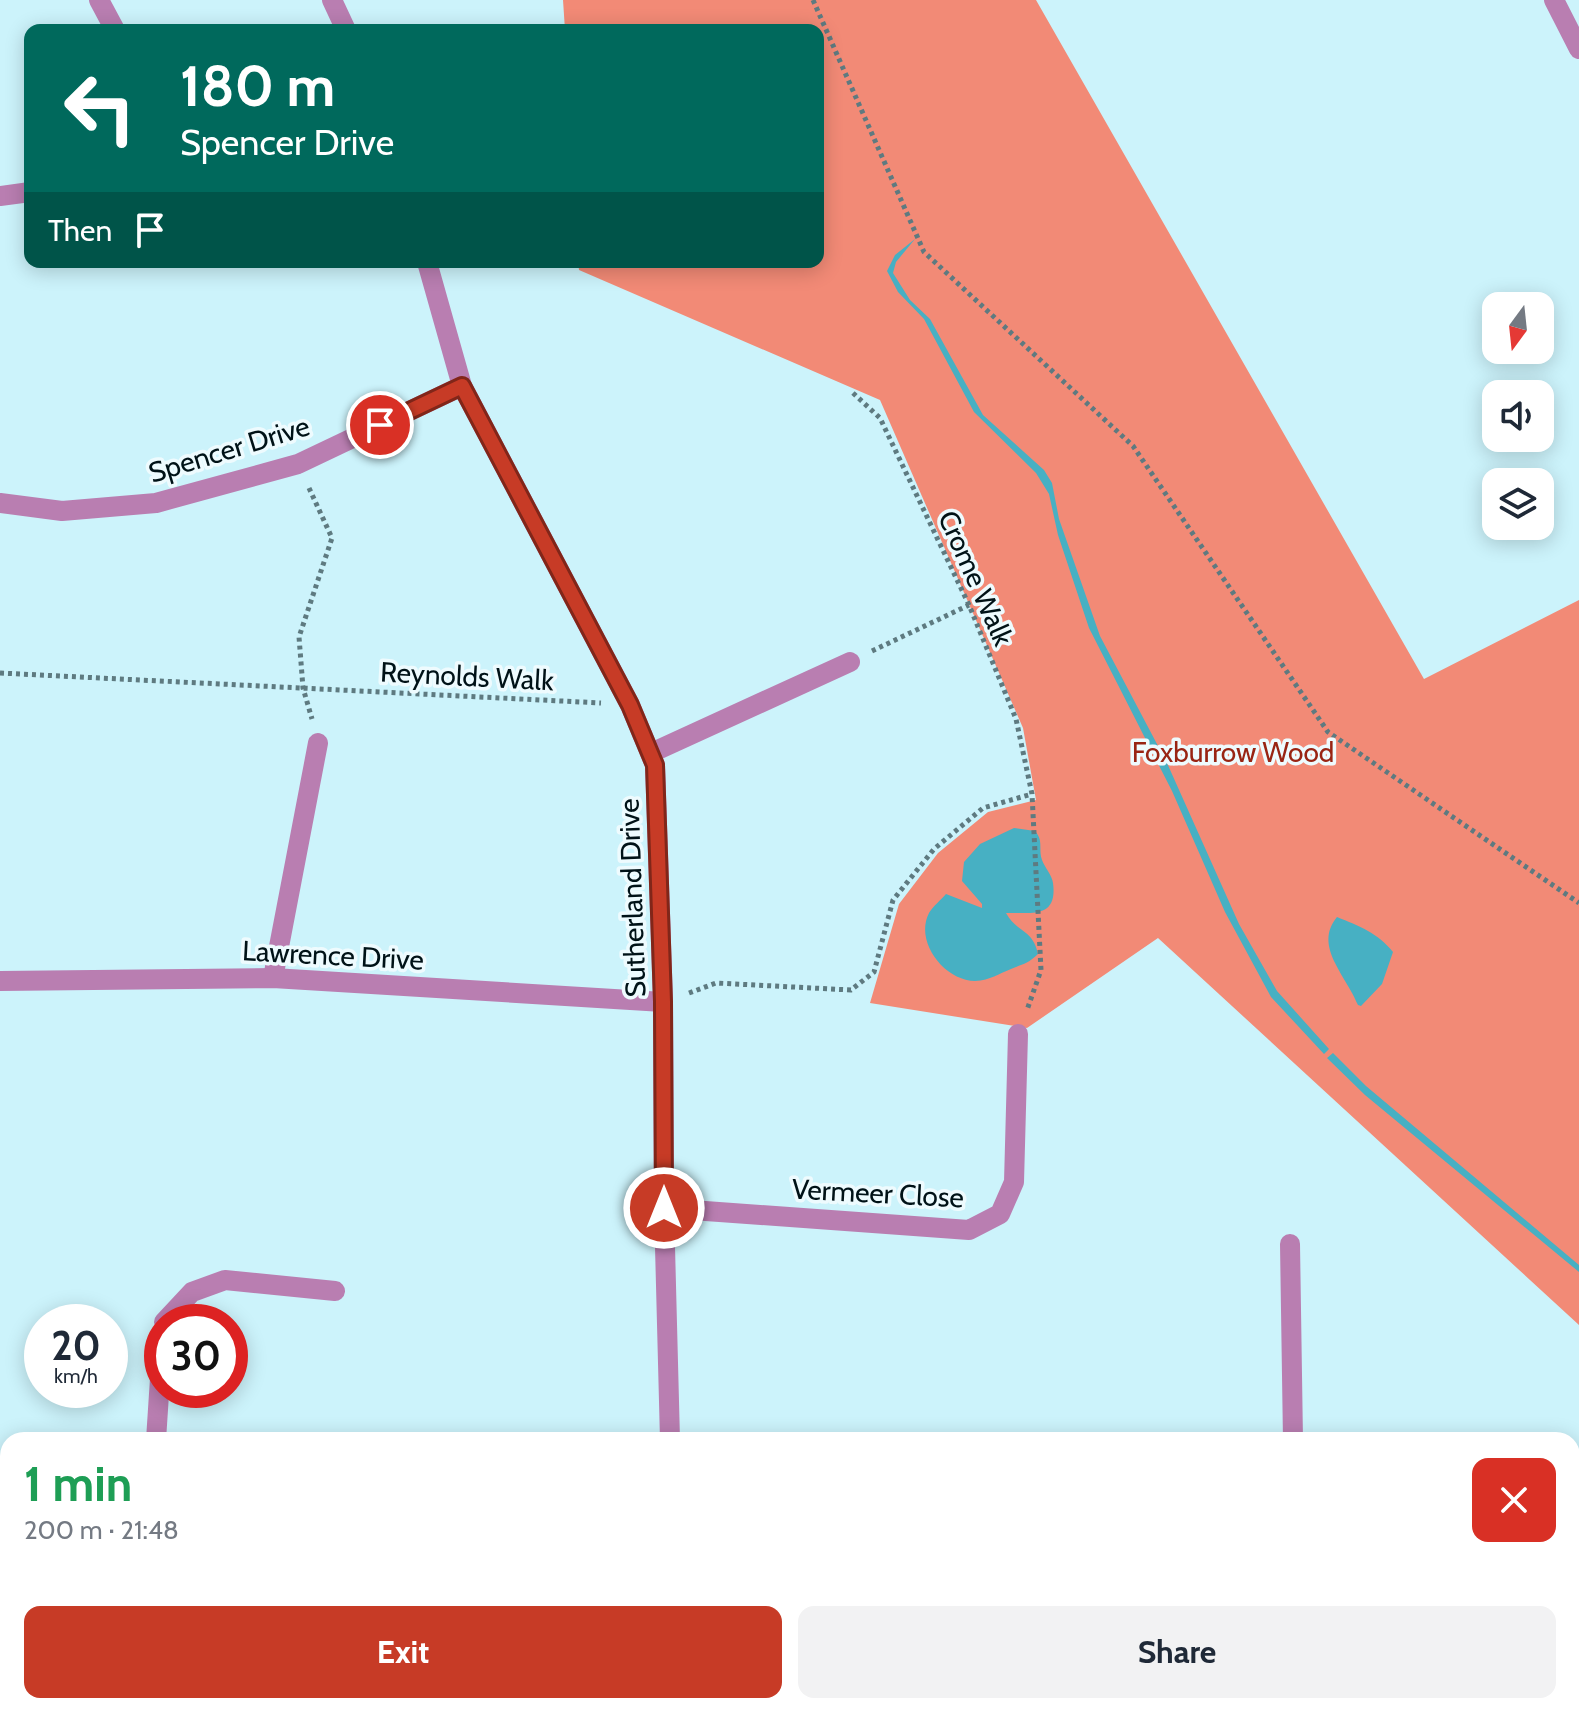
<!DOCTYPE html>
<meta charset="utf-8">
<style>
:root{--surface:#fff;--page:#f2f2f3;--text:#1f2937;--muted:#747a83;--accent:#c73b26}
body{margin:0;font-family:Cabin,sans-serif;background:var(--page);color:var(--text);height:100vh;display:flex;flex-direction:column;font-size:30px;white-space:nowrap}
*{box-sizing:border-box;margin:0}
p{font-size:26px;color:var(--muted)}
.icon{flex:none;width:44px;height:44px;fill:none;stroke:currentColor;stroke-width:2;stroke-linecap:round;stroke-linejoin:round}
.map{position:relative;flex:1;overflow:hidden}
.panel{position:absolute;left:0px;top:1432px;width:1580px;height:282px;display:flex;flex-direction:column;background:var(--surface);border-radius:24px 24px 0 0;box-shadow:0 4px 20px #0003}
.panel>*{flex:none}
.banner{position:absolute;left:24px;top:24px;width:800px;height:244px;border-radius:16px;box-shadow:0 4px 20px #0003;background:#00695c;color:#fff;overflow:hidden}
.needle{width:52px;rotate:195deg}
.tools{position:absolute;left:1482px;top:292px;display:grid;gap:16px}
.tools a{display:grid;place-items:center;width:72px;height:72px;border-radius:16px;background:var(--surface);box-shadow:0 4px 20px #0003;font-size:40px}
.speed{position:absolute;left:24px;top:1304px;display:flex;gap:16px;font-size:40px;font-weight:700;text-align:center}
.speed>*{display:grid;place-content:center;width:104px;height:104px;border-radius:50%;background:var(--surface);box-shadow:0 4px 20px #0003;line-height:1}
.speed small{font-size:20px;font-weight:400}
.speed .limit{border:12px solid #d22;background:#fff;color:#111}
.pin{position:absolute;display:grid;place-items:center;width:68px;height:68px;color:#fff;margin:-34px;border:4px solid #fff;border-radius:50%;box-shadow:0 2px 8px #0007}
.me{position:absolute;width:88px;margin:-44px;rotate:0deg;stroke-linejoin:round;filter:drop-shadow(0 0 6px #0008)}
.turn{display:flex;align-items:center;gap:28px;height:168px;padding:0 24px;font-size:36px}
.turn .icon{width:104px;height:104px;stroke-width:2.5}
.turn b{display:block;font-size:56px;line-height:68px}
.then{display:flex;align-items:center;height:76px;padding:0 24px;background:#0003;gap:16px;font-size:30px}
.round{display:grid;place-items:center;flex:none;width:84px;height:84px;border-radius:16px;background:var(--page)}
.head{display:flex;align-items:center;justify-content:space-between;height:136px;padding:0 24px}
h1{font-size:48px;font-weight:700;line-height:60px;color:#1e9e55}
.primary-button{display:flex;gap:16px;margin-top:auto;padding:16px 24px}
.primary-button a{flex:1;height:92px;border-radius:16px;background:var(--accent);color:#fff;font-size:32px;font-weight:700;line-height:92px;text-align:center}
.primary-button a+a{background:var(--page);color:var(--text)}
.map>svg:first-child{display:block}
</style>
<div class="map">
<svg width="1579" height="1713" viewBox="0 0 1579 1713">
<rect width="100%" height="100%" fill="#ccf3fb"/>
<path fill="#f28a76" d="M563 0H1036L1424 679 1579 600V1325L1158 938 1027 1028 870 1003 899 904 938 853 988 812 1036 800 1023 728 880 400 579 270 578 262H818V30H565Z"/>
<g fill="#47b0c3">
<path d="M915 239 896 262 893 273 910 300 930 319 983 415 1044 470 1052 483 1059 519 1100 636 1167 763 1239 924 1277 991 1329 1049 1324 1054 1271 997 1225 912 1172 791 1089 628 1058 535 1049 494 1036 473 974 412 924 319 898 292 887 271 895 255Z"/>
<path d="M1014 828 1035 831C1044 841 1038 849 1042 860 1045 868 1052 875 1053 883 1058 920 1029 912 1006 913 1017 933 1033 929 1038 954 1028 964 1022 964 1011 969 998 974 991 980 975 981 945 981 914 942 929 913 933 906 941 900 946 894L982 908V904L962 881 964 862 980 844Z"/>
<path d="M1337 917C1359 926 1378 933 1393 952L1382 984 1361 1006 1358 1005C1346 975 1313 946 1337 917Z"/>
<path d="M1333 1053 1366 1086 1579 1265V1272L1365 1095 1327 1058Z"/>
</g>
<g fill="none" stroke-linecap="round" stroke-linejoin="round">
<g stroke="#5e7a80" stroke-width="5" stroke-dasharray="4 4" stroke-linecap="butt">
<path d="M813 0 924 252 1133 446 1328 732 1579 903"/>
<path d="M853 393 880 418 969 605 1016 719 1032 794 1041 970 1027 1010"/>
<path d="M309 488 332 538 299 637 303 688 312 719"/>
<path d="M872 651 969 605"/>
<path d="M0 673 601 703"/>
<path d="M689 993 716 983 851 990 874 972 893 900 934 849 983 808 1032 794"/>
</g>
<g stroke="#b97eb1" stroke-width="20">
<path d="M99 0 115 30"/>
<path d="M332 0 346 30"/>
<path d="M1554 0 1579 49"/>
<path d="M0 196 30 192"/>
<path d="M427 262 462 386 630 705 655 765 663 1002 664 1208 670 1440"/>
<path d="M0 503 62 511 156 503 298 464 462 386"/>
<path d="M651 753 850 662"/>
<path d="M273 978 318 743"/>
<path d="M0 981 273 978 663 1002"/>
<path d="M664 1208 969 1230 1000 1214 1014 1182 1018 1034"/>
<path d="M1290 1244 1293 1440"/>
<path d="M164 1322 192 1292 225 1280 335 1291"/>
<path d="M156 1440 162 1348"/>
<path d="M0 1469 8 1472"/>
<path d="M1572 1533H1579"/>
<path d="M350 1713V1706"/>
</g>
</g>
<g fill="none" stroke-linecap="round" stroke-linejoin="round">
<g stroke="#812619" stroke-width="20">
<path id="route" d="M380 425 462 386 630 705 655 765 663 1002 664 1208"/>
</g>
<use href="#route" stroke="#c73b26" stroke-width="14"/>
</g>
<g text-anchor="middle" stroke-width="7" stroke-linejoin="round" paint-order="stroke">
<g font-size="28" fill="#001217" stroke="#eefbfe">
<text transform="translate(229 449) rotate(-17)" y="10">Spencer Drive</text>
<text transform="translate(976 578) rotate(66)" y="10">Crome Walk</text>
<text transform="translate(467 676) rotate(3)" y="10">Reynolds Walk</text>
<text transform="translate(632 898) rotate(-92)" y="10">Sutherland Drive</text>
<text transform="translate(333 955) rotate(3)" y="10">Lawrence Drive</text>
<text transform="translate(878 1193) rotate(3)" y="10">Vermeer Close</text>
</g>
<g font-size="28" fill="#992413" stroke="#eefbfe">
<text x="1233" y="762">Foxburrow Wood</text>
</g>
</g>
</svg>
<div class="tools">
<a><svg class="needle" viewBox="-14 -14 28 28"><path d="M0-13l5 13h-10z" fill="#e53935"/><path d="M0 13l5-13h-10z" fill="#747a83"/></svg></a>
<a><svg class="icon" aria-label="sound" viewBox="0 0 24 24"><path d="M4 9h4l5-4v14l-5-4H4zM17 9q2 3 0 6"/></svg></a>
<a><svg class="icon" aria-label="layers" viewBox="0 0 24 24"><path d="M12 4l9 5-9 5-9-5zM3 14l9 5 9-5"/></svg></a>
</div>
<div class="speed"><div>20<small>km/h</small></div><div class="limit">30</div></div>
<div class="pin" style="left:380px;top:425px;background:#d93025"><svg class="icon" aria-label="arrive" viewBox="0 0 24 24"><path d="M6 21V4h12l-3 4 3 4H6"/></svg></div>
<svg class="me" style="left:664px;top:1208px" viewBox="-20 -20 40 40"><circle r="17" fill="#c73b26" stroke="#fff" stroke-width="3"/><path d="M0-11L8 9 0 5-8 9z" fill="#fff"/></svg>
<div class="banner">
<div class="turn"><svg class="icon" aria-label="left" viewBox="0 0 24 24"><path d="M17 20v-9H6M10 6l-5 5 5 5"/></svg><div><b>180 m</b>Spencer Drive</div></div>
<div class="then">Then<svg class="icon" aria-label="arrive" viewBox="0 0 24 24"><path d="M6 21V4h12l-3 4 3 4H6"/></svg></div>
</div>
<section class="panel">
<div class="head"><div><h1>1 min</h1><p>200 m · 21:48</p></div><a class="round" style="background:#d93025;color:#fff"><svg class="icon" aria-label="close" viewBox="0 0 24 24"><path d="M6 6l12 12M18 6L6 18"/></svg></a></div>
<div class="primary-button"><a>Exit</a><a>Share</a></div>
</section>
</div>
